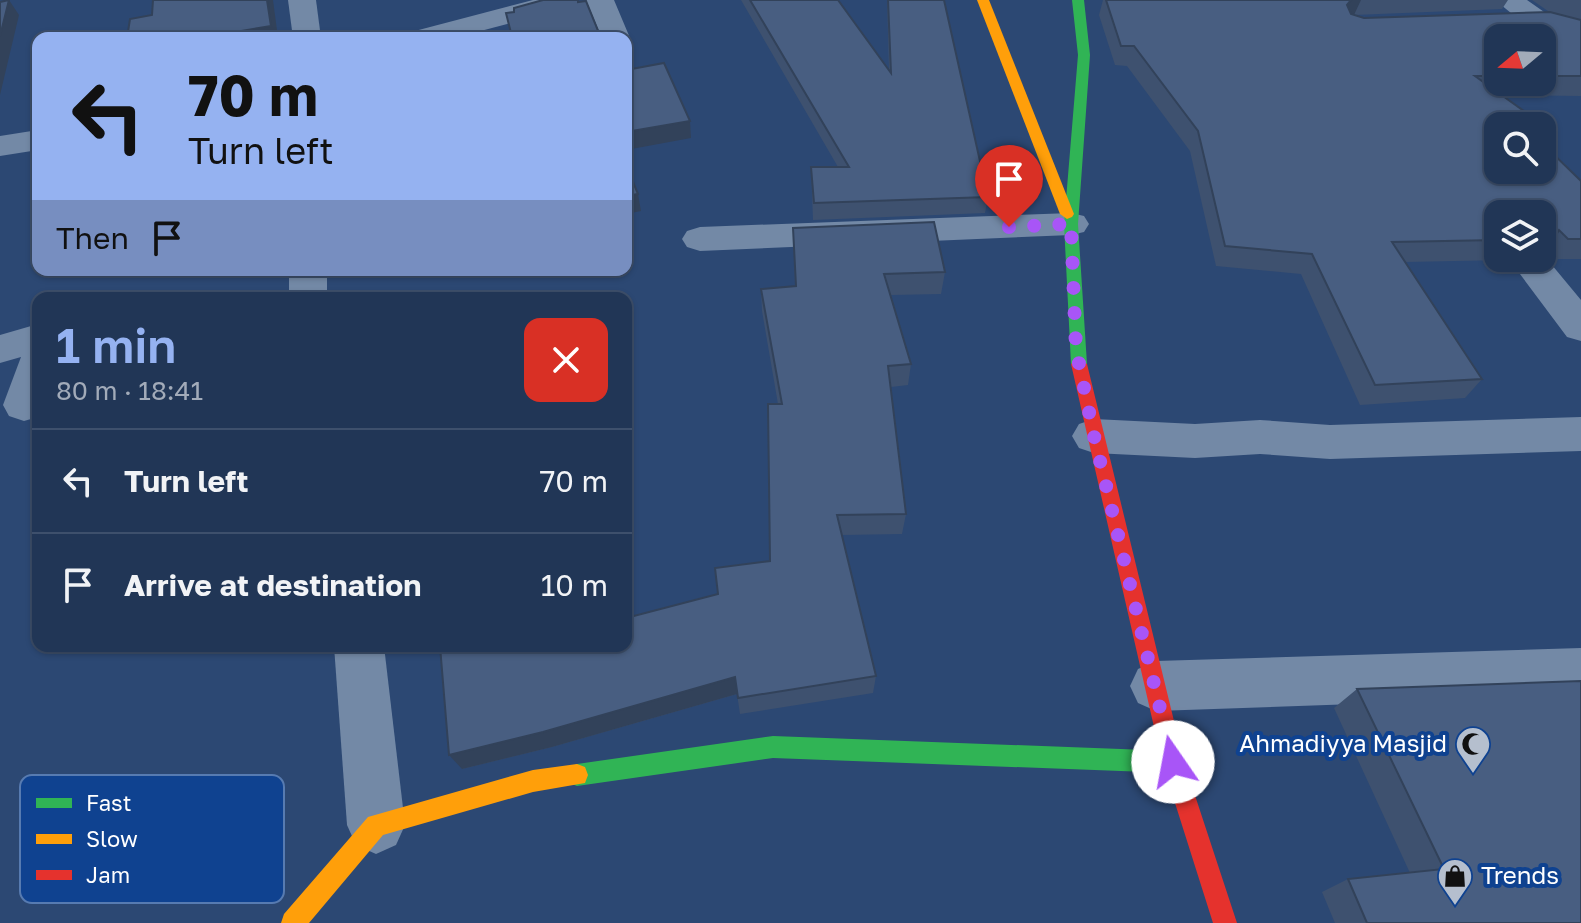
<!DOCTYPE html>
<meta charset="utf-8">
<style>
:root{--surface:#213656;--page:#293e5c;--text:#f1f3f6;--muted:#a2abb9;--line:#3e506c;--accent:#95b2f1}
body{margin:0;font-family:"Golos Text",sans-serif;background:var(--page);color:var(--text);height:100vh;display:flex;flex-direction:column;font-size:30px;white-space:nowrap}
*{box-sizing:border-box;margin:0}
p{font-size:26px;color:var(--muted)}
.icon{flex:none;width:44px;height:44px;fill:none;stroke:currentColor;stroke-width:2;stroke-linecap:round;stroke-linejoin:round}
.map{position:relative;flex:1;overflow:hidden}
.sheet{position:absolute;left:32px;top:292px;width:600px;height:360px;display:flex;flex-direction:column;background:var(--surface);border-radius:16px;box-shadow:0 2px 6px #0004,0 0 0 2px var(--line)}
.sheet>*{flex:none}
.hud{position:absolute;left:32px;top:32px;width:600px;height:244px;border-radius:16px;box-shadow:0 2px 6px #0004,0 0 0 2px var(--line);background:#95b2f1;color:#111;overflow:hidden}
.needle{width:52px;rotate:251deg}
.tools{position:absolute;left:1484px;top:24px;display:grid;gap:16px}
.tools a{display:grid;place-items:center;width:72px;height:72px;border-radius:16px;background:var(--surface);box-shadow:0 2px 6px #0004,0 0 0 2px var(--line);font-size:40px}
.pin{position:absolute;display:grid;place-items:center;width:68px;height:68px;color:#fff;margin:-82px -34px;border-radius:50% 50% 50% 0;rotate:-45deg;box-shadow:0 0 8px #0007}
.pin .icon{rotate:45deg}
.me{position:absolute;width:88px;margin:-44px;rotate:348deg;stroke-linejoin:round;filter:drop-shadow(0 0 6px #0008)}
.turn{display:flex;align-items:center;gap:28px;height:168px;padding:0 24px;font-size:36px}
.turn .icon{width:104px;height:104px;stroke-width:2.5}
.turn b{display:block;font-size:56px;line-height:68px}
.then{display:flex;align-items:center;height:76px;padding:0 24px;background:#0003;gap:16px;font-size:30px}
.round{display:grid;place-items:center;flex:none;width:84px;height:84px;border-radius:16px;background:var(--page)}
.headline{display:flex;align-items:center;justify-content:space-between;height:136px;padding:0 24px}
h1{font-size:48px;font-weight:600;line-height:60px;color:var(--accent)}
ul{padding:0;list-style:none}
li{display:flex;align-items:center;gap:24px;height:104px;padding:0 24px;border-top:2px solid var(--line)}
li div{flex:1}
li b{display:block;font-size:30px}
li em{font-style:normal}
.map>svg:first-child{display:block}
</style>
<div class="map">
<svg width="1581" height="923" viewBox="0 0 1581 923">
<rect width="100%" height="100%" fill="#2c4873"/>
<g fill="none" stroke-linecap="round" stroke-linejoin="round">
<g fill="#7389a6" fill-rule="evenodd">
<path d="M288 0H316L321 38H293Z"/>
<path d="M533 0H579L575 6 454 38H407L411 32Z"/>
<path d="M586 0H614L630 38 626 44V38H602Z"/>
<path d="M1495 0H1527L1547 14 1581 22V40L1527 26Z"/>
<path d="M38 130V150L0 156V136Z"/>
<path d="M1071 213 1084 216 1089 224 1084 232 1071 235 700 251 687 247 682 239 687 231 700 227Z"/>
<path d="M1542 253 1581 300V341L1567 337 1508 258H1542Z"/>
<rect x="289" y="270" width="38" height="28"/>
<path d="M38 324V417L24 421 9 416 3 405 21 357 0 363V335Z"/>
<path d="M1581 417V451L1330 459 1260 454 1195 458 1094 453 1079 448 1072 436 1079 424 1094 419 1195 424 1260 420 1330 425Z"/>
<path d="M334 646H384L405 825 396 845 376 854 356 845 347 825Z"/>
<path d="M1581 648V696L1156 711 1138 703 1130 686 1138 669 1156 661Z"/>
</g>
<g fill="#30b455" fill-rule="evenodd">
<path d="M1072 0H1084L1090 55 1078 224 1087 364 1079 370 1071 364 1064 224 1078 55Z"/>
<path d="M773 736 1173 751 1181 754 1184 762 1181 770 1173 773 773 758 577 786 569 783 566 775 569 767 577 764Z"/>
</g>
<g fill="#ff9f0a" fill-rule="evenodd">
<path d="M977 0H989L1074 214 1072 217 1067 219 1060 214Z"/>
<path d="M577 764 585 767 588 775 585 783 533 792 383 835 309 923H281L284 914 368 817 533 770Z"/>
</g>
<path fill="#e5322d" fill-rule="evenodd" d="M1079 358 1087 364 1184 762 1237 923H1213L1162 762 1071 364Z"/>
</g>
<g fill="#3e516f" fill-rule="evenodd">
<path d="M741 0H838L889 70 887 0H944L988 197 985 213 813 220 811 167H838Z"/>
<path d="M1103 0H1508L1502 9 1354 15 1364 18 1581 20V96L1503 95 1542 124 1541 126H1498L1581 181V259H1551L1543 251H1542V214H1498V258H1507L1506 260 1405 262 1482 379 1465 398 1360 405 1301 274 1216 266 1190 151 1127 66 1115 65 1099 15ZM1498 38H1542V82H1498Z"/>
<path d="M1532 0H1581V20L1548 11Z"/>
<path d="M793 228 945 272 941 294 891 295 911 364 908 385 891 387 906 514 902 534 842 535 876 676 873 693 740 714 737 694 552 747 462 769 626 646 718 594 770 561 778 404 762 311 761 289 795 286Z"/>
<path d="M1357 689 1581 923H1335L1322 892 1348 879 1410 873 1334 708Z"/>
</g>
<g fill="#32425a">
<path d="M9 0 19 15 0 95V36Z"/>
<path d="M267 0H273L278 38H200Z"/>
<path d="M1351 0H1361L1354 15 1343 17 1347 5Z"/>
<path d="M690 121 691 138 626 150V132Z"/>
<path d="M638 194 641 211 626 214V196Z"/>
<path d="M735 677 737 694 552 747 462 769 449 755Z"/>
</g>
<g fill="#485e81" stroke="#32425a" stroke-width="2">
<path d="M9 0 0 36V2Z"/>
<path d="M153 0H267L271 26 200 38H127L130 19 152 15Z"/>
<path d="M543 0H578V2L586 1 601 38H480L511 33 506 13 514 12V8Z"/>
<path d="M750 0H838L891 73 888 0H944L988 197 814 203 811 167H849Z"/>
<path d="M1106 0H1351L1347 5 1351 14 1364 18 1550 12 1581 20V76H1542V38H1498V76H1475L1542 124 1534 126H1498V170H1542V143L1581 181V239H1568L1559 230 1556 235H1542V214H1498V240L1392 242 1482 379 1375 385 1312 254 1225 246 1198 131 1134 46H1121Z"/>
<path d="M664 63 690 121 626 132V70Z"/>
<path d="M626 165 638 194 626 196Z"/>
<path d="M934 222 945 272 884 274 911 364 888 366 906 514 837 515 876 676 738 698 735 677 543 732 449 755 440 646H626V618L718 594 715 568 770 561 768 404H782L761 289 796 286 793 228Z"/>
<path d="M1581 681V923H1367L1348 879 1444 869 1357 689Z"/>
</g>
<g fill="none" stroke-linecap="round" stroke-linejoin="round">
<path stroke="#a855f7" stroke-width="14" stroke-dasharray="0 25.2" d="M1009 227 1071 224 1076 349 1094 436 1173 762"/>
</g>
<defs>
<g id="mosque-pin" transform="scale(1.8)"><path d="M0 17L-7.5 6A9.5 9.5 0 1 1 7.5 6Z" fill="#b5bfce" stroke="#0f4290"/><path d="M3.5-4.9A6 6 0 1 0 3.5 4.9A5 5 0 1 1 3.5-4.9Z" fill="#111"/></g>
<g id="shop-pin" transform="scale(1.8)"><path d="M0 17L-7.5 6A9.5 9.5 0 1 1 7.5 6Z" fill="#b5bfce" stroke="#0f4290"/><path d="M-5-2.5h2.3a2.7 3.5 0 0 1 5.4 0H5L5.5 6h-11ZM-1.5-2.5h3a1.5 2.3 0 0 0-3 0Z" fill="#111"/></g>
</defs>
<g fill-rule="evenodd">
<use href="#mosque-pin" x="1473" y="744"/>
<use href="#shop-pin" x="1455" y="876"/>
</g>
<g text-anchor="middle" stroke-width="8" stroke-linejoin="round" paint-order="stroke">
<g font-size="24" fill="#fff" stroke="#0f4290" text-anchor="end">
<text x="1447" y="752">Ahmadiyya Masjid</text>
<text x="1481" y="884" text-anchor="start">Trends</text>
</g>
</g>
<rect x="20" y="775" width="264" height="128" rx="12" fill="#0f4290" stroke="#577bb1" stroke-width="2"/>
<rect x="36" y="798" width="36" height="10" fill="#30b455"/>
<rect x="36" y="834" width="36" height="10" fill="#ff9f0a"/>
<rect x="36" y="870" width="36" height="10" fill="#e5322d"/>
<g font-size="22" fill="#fff">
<text x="86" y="811">Fast</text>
<text x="86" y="847">Slow</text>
<text x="86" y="883">Jam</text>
</g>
</svg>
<div class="tools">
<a><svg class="needle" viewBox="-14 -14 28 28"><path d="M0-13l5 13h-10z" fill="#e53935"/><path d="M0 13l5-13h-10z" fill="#a2abb9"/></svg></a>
<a><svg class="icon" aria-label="search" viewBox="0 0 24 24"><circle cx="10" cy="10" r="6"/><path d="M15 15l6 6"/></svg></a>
<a><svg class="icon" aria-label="layers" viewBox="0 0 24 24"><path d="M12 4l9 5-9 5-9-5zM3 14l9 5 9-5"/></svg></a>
</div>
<div class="pin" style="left:1009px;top:227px;background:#d93025"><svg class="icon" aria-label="arrive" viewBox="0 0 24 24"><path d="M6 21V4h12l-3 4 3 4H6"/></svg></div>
<svg class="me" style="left:1173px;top:762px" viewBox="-20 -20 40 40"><circle r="19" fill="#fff"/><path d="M0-13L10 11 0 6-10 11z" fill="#a855f7"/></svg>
<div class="hud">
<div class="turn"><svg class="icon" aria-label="left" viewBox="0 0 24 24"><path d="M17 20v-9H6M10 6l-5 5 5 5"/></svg><div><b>70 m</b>Turn left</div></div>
<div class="then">Then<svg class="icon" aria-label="arrive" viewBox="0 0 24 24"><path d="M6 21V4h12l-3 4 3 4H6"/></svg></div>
</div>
<section class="sheet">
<div class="headline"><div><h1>1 min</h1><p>80 m · 18:41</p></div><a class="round" style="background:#d93025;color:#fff"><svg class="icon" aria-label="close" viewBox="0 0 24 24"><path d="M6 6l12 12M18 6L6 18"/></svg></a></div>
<ul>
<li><svg class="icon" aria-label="left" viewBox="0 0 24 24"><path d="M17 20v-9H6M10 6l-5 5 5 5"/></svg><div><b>Turn left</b></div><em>70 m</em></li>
<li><svg class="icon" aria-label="arrive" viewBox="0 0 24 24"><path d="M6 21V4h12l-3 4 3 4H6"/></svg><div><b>Arrive at destination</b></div><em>10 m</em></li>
</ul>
</section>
</div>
